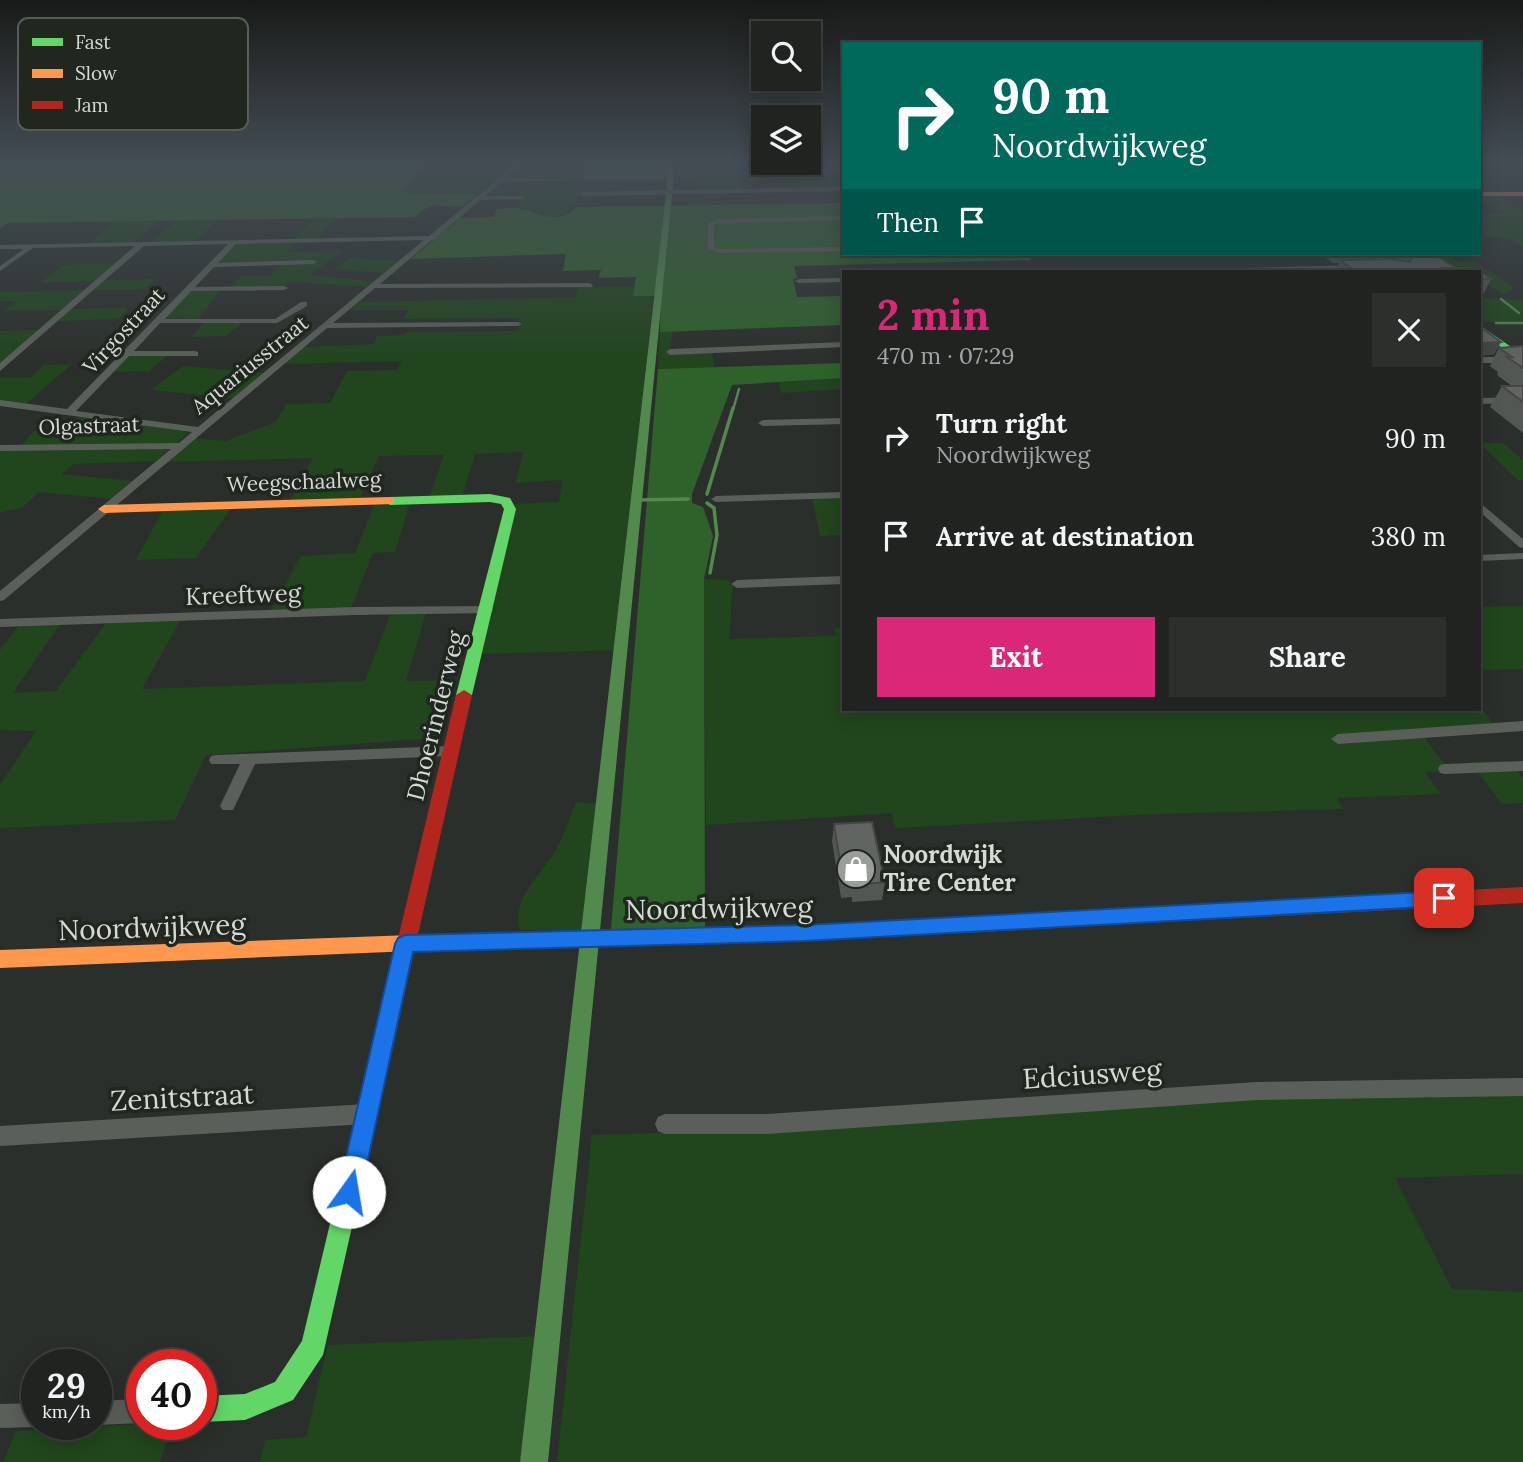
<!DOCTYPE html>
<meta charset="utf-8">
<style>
:root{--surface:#202320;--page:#2d2f2d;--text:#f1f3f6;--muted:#a2a4a5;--line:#3d403e;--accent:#db2777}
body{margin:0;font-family:Lora,serif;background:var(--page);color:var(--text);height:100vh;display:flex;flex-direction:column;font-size:26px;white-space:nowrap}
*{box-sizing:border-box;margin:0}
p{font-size:23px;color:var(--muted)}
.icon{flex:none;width:38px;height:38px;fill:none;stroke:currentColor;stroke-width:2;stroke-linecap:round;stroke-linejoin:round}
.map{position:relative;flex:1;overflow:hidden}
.drawer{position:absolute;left:842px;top:270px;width:639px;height:441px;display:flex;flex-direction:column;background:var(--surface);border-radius:0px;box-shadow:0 4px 18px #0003,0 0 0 2px var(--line)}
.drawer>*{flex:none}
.banner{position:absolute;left:842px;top:42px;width:639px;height:214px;border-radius:0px;box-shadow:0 4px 18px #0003,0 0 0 2px var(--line);background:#00695c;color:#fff;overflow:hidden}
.buttons{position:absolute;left:751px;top:21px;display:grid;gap:14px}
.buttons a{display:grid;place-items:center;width:70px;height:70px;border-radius:0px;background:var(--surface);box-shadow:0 4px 18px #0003,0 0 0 2px var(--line);font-size:35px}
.speed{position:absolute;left:21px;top:1349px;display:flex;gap:14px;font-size:35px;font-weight:700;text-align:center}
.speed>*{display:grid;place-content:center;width:91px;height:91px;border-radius:50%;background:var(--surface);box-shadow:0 4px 18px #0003,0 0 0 2px var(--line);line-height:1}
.speed small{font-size:18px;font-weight:400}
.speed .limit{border:10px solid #d22;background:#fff;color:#111}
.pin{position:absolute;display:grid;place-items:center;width:60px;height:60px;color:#fff;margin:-30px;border-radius:14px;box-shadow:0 4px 10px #0006}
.me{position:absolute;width:77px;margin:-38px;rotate:13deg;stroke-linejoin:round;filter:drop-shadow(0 0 5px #0008)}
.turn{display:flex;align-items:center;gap:24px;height:147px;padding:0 35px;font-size:32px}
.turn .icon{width:91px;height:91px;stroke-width:2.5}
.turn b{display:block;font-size:49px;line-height:60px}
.then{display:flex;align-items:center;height:66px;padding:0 35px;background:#0003;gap:14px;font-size:26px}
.round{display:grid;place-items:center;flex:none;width:74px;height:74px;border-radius:0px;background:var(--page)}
.head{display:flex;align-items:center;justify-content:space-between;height:119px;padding:0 35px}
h1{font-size:42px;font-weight:700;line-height:52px;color:var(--accent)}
.action{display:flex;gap:14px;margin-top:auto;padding:14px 35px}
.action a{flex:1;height:80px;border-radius:0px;background:var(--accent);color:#fff;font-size:28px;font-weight:700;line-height:80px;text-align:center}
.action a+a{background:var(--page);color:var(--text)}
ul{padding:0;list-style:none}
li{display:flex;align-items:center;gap:21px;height:98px;padding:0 35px}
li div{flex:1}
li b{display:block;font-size:26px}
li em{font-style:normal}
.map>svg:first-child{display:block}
</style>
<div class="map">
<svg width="1523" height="1462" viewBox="0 0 1523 1462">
<rect width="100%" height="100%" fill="#2b2f2b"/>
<g fill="#21451d">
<path d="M426 162H517L477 194C452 192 427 197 402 192Z"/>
<path d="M528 162H590L582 179 504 180 509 176 531 175 534 170 548 169 551 163Z"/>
<path d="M843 168V177L840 178 843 189H830L826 178H812L815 189 787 190 784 178 752 179 750 169Z"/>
<path d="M674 169H738L741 190 696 191 695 180H675Z"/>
<path d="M582 186C576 222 550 222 520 208L523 196H485L496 187Z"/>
<path d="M1479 194H1494L1523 211V247L1509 238H1479V213H1503L1479 199Z"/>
<path d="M314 218H335L316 240H294Z"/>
<path d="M218 219 195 242H152L177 220Z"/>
<path d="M159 220 133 243 88 244 116 221Z"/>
<path d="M295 242 287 252 342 251 310 275 377 282 370 287 290 282 283 287 231 288 241 276H271L280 264 216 263 238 244Z"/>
<path d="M1436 254H1445L1457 261H1475L1514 287 1507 294H1502L1479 278V271H1464Z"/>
<path d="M351 258 398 261 383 273 336 269Z"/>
<path d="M116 263 96 281 41 282 63 265Z"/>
<path d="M155 279 145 289 92 290 103 280Z"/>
<path d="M635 286 634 296H653L618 650 481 654 515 504 559 502 562 480 516 483 523 452 475 454 462 497 429 498 444 455 379 456 359 500 289 502 313 458 164 462 193 438 226 441 275 422 287 404 330 403 347 371 397 370 402 361 283 364 304 347 374 344 377 336 405 335 406 332 515 331 522 324 518 323 519 318 403 319 408 310H350L360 302 575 297 579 287Z"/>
<path d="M222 289 198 319 163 318 190 290Z"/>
<path d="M85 290 63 310 4 311 16 301H0V292Z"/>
<path d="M1479 298 1523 300V322H1485L1479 317Z"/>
<path d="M129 308 118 319 57 321 69 309Z"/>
<path d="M205 321H245L225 336 191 337Z"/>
<path d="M39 330 0 365V331Z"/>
<path d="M660 332H673L669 353 712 351 714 367 658 369Z"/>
<path d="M169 354 149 371 114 372 129 355Z"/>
<path d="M72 364 26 404 0 401V378L31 377 44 365Z"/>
<path d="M183 366 264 373 234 398 151 390Z"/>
<path d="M843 378V389L781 393 779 382Z"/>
<path d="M80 417 183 430 187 434 176 443 21 446 34 431 57 430Z"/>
<path d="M1479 443H1503L1523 460V480H1518Z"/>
<path d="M172 447 155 461 74 464 61 474 132 481 111 499 39 492 22 508 0 512V449Z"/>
<path d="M843 497V535L820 536 812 498Z"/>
<path d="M410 502 395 552 373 553 351 608 270 612 301 556 355 553 375 503Z"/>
<path d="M231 508 196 558 136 560 163 510Z"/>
<path d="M704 579 729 580 730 585H733L729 639 836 636 834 628H843L844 709 1479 706 1499 731 1422 735 1450 771 1425 772 1441 794 1337 798 1343 809 1157 814 895 828 892 813 706 825Z"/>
<path d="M1523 606V669L1479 670V607Z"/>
<path d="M426 613 406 681 452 680 437 738 206 755 175 820 0 828V785L36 731 0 730V650L19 625 60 624 13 693 56 691 106 623 180 621 142 689 365 681 390 615Z"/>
<path d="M1509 761 1523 778V803L1502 804 1470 762Z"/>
<path d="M576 802 602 804 586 930H520C511 899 540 876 554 853 564 837 569 819 576 802Z"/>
<path d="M1523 1094V1174L1395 1178 1452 1289 1523 1292V1462H557L592 1135 768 1130 1295 1096Z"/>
<path d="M541 1336 525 1462H260L265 1440 306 1437 328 1345Z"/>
<path d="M142 1424 172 1425 160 1462H3L16 1431Z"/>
</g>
<g fill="#2f622a">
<path d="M0 162H426L402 192C427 197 452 192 477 194L461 207 431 205 414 217 8 223 0 228Z"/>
<path d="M590 162H666V180L584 181 582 179Z"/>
<path d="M843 203 844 254H1028L1031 260 794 266 797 278 793 279 797 297 843 296V325L660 332 661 296H633L636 277 599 278 601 270 563 271 566 254 411 259 460 218 494 217 497 209C504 209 514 207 521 209 540 213 558 226 576 207Z"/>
<path d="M843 363V378L732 385 692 494V503L703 507 713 536 704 579 705 928 611 929 658 369Z"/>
</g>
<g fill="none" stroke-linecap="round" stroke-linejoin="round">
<g stroke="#52894d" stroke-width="2.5">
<path d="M1501 299 1519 313"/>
<path d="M1496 323H1523"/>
<path d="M733 410 739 389"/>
</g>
<g stroke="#52894d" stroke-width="3.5">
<path d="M707 494 733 408"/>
<path d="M637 500 688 499"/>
<path d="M707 503 714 508 717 535 710 573"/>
</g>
<g fill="#52894d" fill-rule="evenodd">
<path d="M667 162H673V189L670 191 667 189Z"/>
<path d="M669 192 672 194 548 1462H520L666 194Z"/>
</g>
<g fill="#5a6059" fill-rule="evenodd">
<path d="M518 162H525L506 178 584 180 502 182 485 196H522L524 199 480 200 437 237 436 239 432 240 380 284 589 283 593 285 592 287 375 288 333 323 518 322 522 324 518 326 327 328 4 600 0 601V591L171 449 0 451V445L179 443 192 432 0 406V400L67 409 228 244 144 246 0 371V363L135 246 33 248 0 271V266L24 249H0V245L429 236ZM424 240 198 427 76 411 129 356H198V352L195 351H134L160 323H277L307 306V302H301L275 319H165L191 291 284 290 288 288 284 286 195 287 214 267 313 264 317 262 313 260 218 263 236 244Z"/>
<path d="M844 166V170L733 169 736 167Z"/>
<path d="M844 187V191L583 196 580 194 583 192Z"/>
<path d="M844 216V220L714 224V248L720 249 844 247V251L720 253 708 249V223L717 219Z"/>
<path d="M1359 265 1356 269 1203 271 1207 269Z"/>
<path d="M844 278V282L799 283 795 281 799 279Z"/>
<path d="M844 342V347L670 355 666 352 670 349Z"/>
<rect x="1479" y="357" width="44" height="6"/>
<path d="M1523 397V403L1479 404V398Z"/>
<path d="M844 418V424L763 426 758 423 763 420Z"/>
<path d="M844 492V498L716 502 711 499 716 496Z"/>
<path d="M1479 502 1523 539V548L1519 547 1479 511Z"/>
<path d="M1523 553V559L1479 561V555Z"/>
<path d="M844 576V584L737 588 731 584 737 580Z"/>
<path d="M487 606 491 607 493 610 491 613 355 615 0 627V619L355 607Z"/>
<path d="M1523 721V731L1338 744 1331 739 1338 734Z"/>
<path d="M450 746 457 751 450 756 255 764 233 810H223L220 806 240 764H211L209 760 211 756 216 755Z"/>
<path d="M1523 761V771L1445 774 1440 773 1438 769 1440 765 1445 764Z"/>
<path d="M1523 1078V1096L1257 1100 767 1134H665L658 1131 655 1124 658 1117 665 1114H767L1257 1082Z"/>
<path d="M367 1104 374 1107 377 1114 374 1121 367 1124 0 1146V1126Z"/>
<path d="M142 1399V1423L96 1425 95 1424 96 1401Z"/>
<path d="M37 1403V1424H43L37 1427 0 1428V1404Z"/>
</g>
<g fill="#63d668" fill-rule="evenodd">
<path d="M1479 325 1523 355V362L1479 332Z"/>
<path d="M490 494 510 498 516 509 472 695 464 700 456 695 504 509 501 504 490 502 390 505 384 501 390 497Z"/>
<path d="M1016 914 1023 916 1025 922 1023 928 1016 930 805 941 438 950 431 948 428 942 431 936 438 934 805 925Z"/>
<path d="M391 1001 398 1003 401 1010 323 1355 293 1400 245 1420 201 1422V1396L245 1394 275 1382 302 1341 381 1010 384 1003Z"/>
</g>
<g fill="#ff974d" fill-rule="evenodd">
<rect x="1479" y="192" width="44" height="4"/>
<path d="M1371 254H1380L1403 271H1394Z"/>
<path d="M390 497 394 498V504L104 513 98 509 104 505Z"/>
<path d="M438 934 445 936 448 942 445 948 438 950 0 968V950Z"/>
</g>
<g fill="#b3261e" fill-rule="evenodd">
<path d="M464 690 472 695 401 1010 398 1017 391 1019 384 1017 381 1010 456 695Z"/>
<path d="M1523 887V903L1016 930 1009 928 1007 922 1009 916 1016 914Z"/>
</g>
</g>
<g fill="#535753">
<path d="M1324 254H1379L1376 259H1394L1387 254H1434L1456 268H1474L1491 279 1484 293H1479V271H1336L1339 263H1333L1323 256Z"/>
<path d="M1479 326 1501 342 1494 354 1479 356Z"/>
<path d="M1523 346V433L1490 407 1502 386H1512L1497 375 1498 372 1490 366 1499 348Z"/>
<path d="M834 824 885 882 882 900 852 902V897L841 898 832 841Z"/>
</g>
<path fill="#444744" d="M1501 342 1494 354 1479 356V352L1484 343Z"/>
<g fill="#616561" stroke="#444744" stroke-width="2">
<path d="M1407 254H1434L1456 268H1442L1441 270 1401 271H1402H1355L1340 260 1392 259 1410 262 1412 257Z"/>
<path d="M1442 268H1474L1491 279H1479V271H1446Z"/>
<path d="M1479 326 1501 342 1484 343 1479 340Z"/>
<path d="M1523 346V368L1507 357H1512L1499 348Z"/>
<path d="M1502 386H1523V402Z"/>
<path d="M872 822 885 882 854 885 853 880 843 881 834 824Z"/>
</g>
<linearGradient id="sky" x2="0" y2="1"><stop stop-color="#181a18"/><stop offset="0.44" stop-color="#444d55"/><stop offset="1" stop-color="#444d55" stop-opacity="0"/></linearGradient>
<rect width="1523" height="367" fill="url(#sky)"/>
<path fill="#1a73e8" stroke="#114b97" stroke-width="2" d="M1444 891 1451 893 1454 898 1451 904 1444 906 805 941 413 952 361 1192 358 1200 349 1204 341 1200 338 1192 395 944 398 938 405 935 805 925Z"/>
<defs>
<g id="shop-disc" transform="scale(2.0125)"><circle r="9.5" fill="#9a9e9a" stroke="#20271f"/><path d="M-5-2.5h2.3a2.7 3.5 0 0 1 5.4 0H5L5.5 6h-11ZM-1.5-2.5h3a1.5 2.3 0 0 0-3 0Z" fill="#fff"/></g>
</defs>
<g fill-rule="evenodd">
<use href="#shop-disc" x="856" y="869"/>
</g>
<g text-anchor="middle" stroke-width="7" stroke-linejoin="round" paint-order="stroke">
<g font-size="21" fill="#d5dad5" stroke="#20271f">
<text transform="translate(124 331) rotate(-47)" y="7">Virgostraat</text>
<text transform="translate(250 365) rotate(-39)" y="7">Aquariusstraat</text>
<text transform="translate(89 426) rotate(-2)" y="7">Olgastraat</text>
<text transform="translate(304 482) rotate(-2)" y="7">Weegschaalweg</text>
</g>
<g font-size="24" fill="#d5dad5" stroke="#20271f">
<text transform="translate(243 595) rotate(-2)" y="8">Kreeftweg</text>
<text transform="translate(436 716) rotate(-76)" y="8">Dhoerinderweg</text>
</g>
<g font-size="24" font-weight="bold" fill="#d5dad5" stroke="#20271f" text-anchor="start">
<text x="883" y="863">Noordwijk<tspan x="883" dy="28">Tire Center</tspan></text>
</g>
<g font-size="28" fill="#d5dad5" stroke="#20271f">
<text transform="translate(719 908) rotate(-1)" y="10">Noordwijkweg</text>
<text transform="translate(152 927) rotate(-2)" y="10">Noordwijkweg</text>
<text transform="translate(1092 1074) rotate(-4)" y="10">Edciusweg</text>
<text transform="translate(182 1097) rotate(-3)" y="10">Zenitstraat</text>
</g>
</g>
<rect x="18" y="18" width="230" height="112" rx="10" fill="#20271f" stroke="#565d56" stroke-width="2"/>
<rect x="32" y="38" width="31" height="8" fill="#63d668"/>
<rect x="32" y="69" width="31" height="9" fill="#ff974d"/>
<rect x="32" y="101" width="31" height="8" fill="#b3261e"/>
<g font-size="19" fill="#d5dad5">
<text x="75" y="49">Fast</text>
<text x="75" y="80">Slow</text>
<text x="75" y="112">Jam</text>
</g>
</svg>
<div class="buttons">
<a><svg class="icon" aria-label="search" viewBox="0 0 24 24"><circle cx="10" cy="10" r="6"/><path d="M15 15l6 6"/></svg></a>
<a><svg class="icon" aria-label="layers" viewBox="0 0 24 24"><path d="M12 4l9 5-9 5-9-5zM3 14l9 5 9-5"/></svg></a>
</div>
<div class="speed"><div>29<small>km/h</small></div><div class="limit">40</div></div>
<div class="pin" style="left:1444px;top:898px;background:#d93025"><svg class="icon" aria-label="arrive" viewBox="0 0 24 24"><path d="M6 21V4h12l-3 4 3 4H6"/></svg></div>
<svg class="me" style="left:349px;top:1192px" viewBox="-20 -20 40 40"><circle r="19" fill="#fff"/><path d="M0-13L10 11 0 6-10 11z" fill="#1a73e8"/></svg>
<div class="banner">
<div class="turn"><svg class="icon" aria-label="right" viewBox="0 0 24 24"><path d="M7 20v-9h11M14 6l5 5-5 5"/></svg><div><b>90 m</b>Noordwijkweg</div></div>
<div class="then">Then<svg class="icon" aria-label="arrive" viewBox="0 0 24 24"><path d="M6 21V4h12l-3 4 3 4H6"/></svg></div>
</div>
<section class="drawer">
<div class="head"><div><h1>2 min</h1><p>470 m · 07:29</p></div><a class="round"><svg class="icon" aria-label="close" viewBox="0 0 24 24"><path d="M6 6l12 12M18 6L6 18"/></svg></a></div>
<ul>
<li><svg class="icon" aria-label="right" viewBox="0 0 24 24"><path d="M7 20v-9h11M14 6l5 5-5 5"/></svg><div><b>Turn right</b><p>Noordwijkweg</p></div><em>90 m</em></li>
<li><svg class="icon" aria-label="arrive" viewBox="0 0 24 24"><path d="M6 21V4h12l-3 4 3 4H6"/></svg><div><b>Arrive at destination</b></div><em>380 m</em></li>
</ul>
<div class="action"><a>Exit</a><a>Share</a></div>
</section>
</div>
